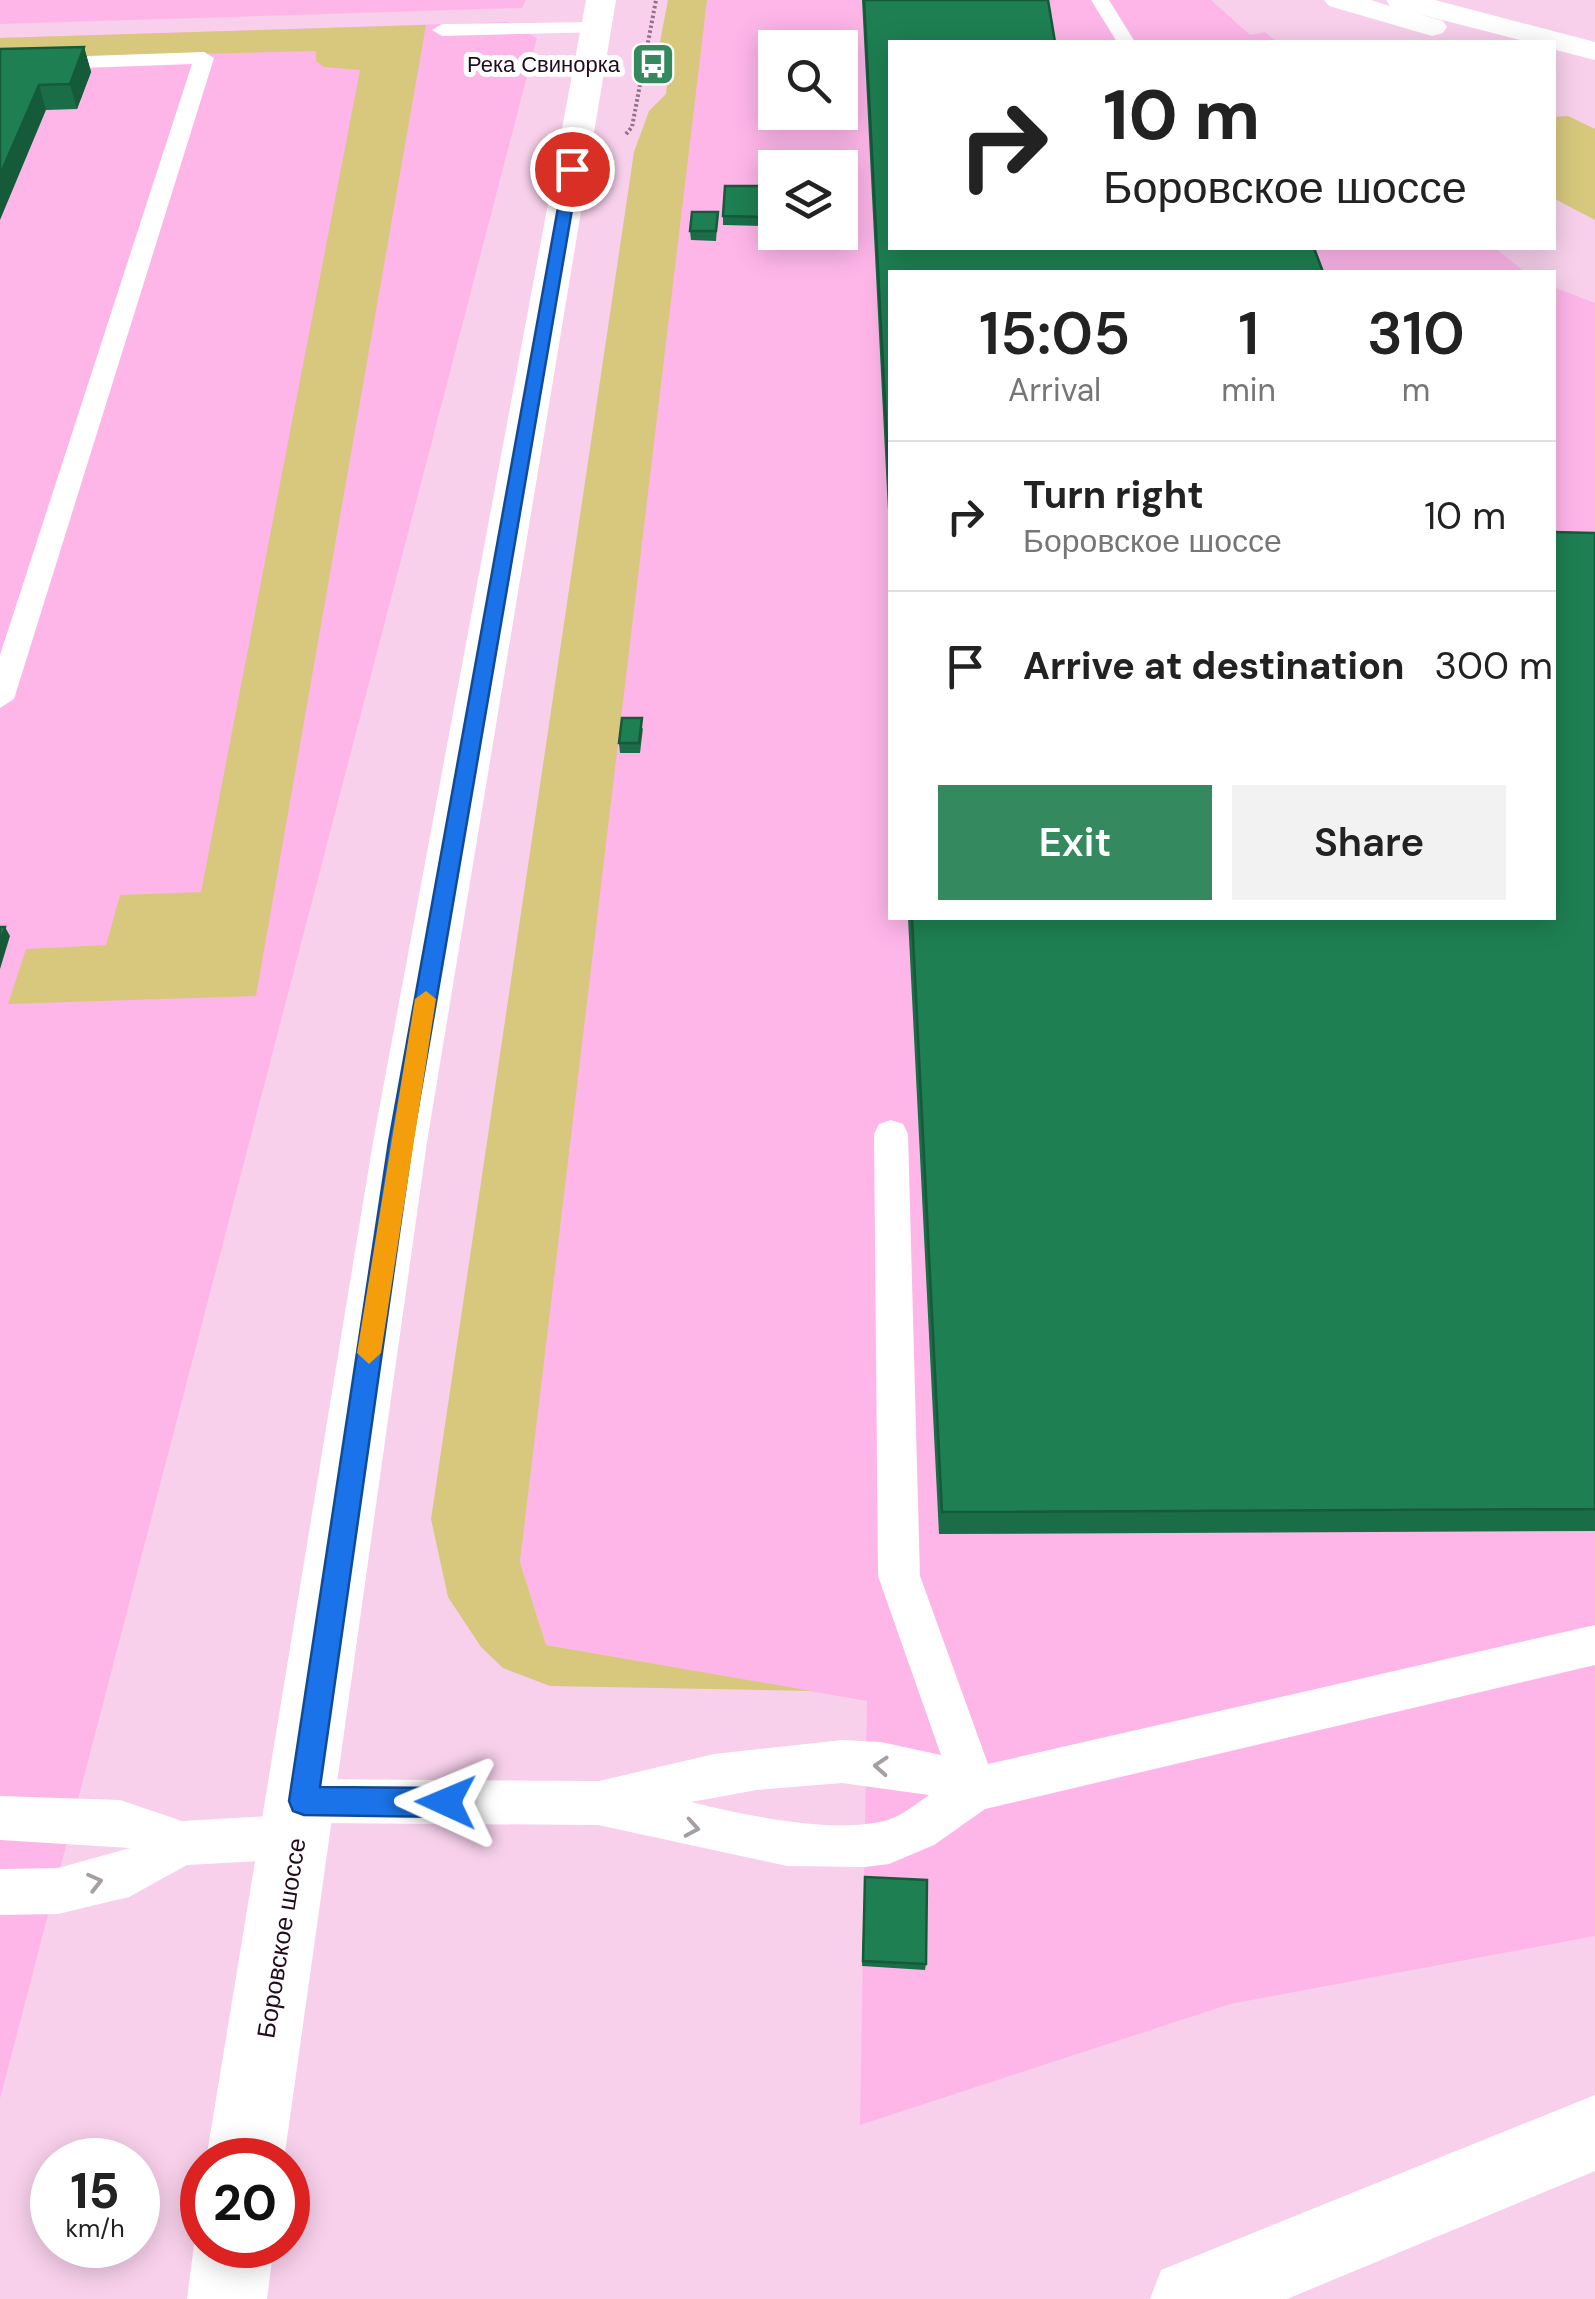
<!DOCTYPE html>
<meta charset="utf-8">
<style>
:root{--surface:#fff;--page:#f2f2f2;--text:#222;--muted:#767676;--line:#e0e0e0;--accent:#348a5e}
body{margin:0;font-family:"DM Sans",sans-serif;background:var(--page);color:var(--text);height:100vh;display:flex;flex-direction:column;font-size:38px;white-space:nowrap}
*{box-sizing:border-box;margin:0}
p{font-size:32px;color:var(--muted)}
.icon{flex:none;width:55px;height:55px;fill:none;stroke:currentColor;stroke-width:2;stroke-linecap:round;stroke-linejoin:round}
.map{position:relative;flex:1;overflow:hidden}
.sheet{position:absolute;left:888px;top:270px;width:668px;height:650px;display:flex;flex-direction:column;background:var(--surface);border-radius:0px;box-shadow:0 5px 25px #0003}
.sheet>*{flex:none}
.banner{position:absolute;left:888px;top:40px;width:668px;height:210px;border-radius:0px;box-shadow:0 5px 25px #0003;background:#fff;color:var(--text);overflow:hidden}
.buttons{position:absolute;left:758px;top:30px;display:grid;gap:20px}
.buttons a{display:grid;place-items:center;width:100px;height:100px;border-radius:0px;background:var(--surface);box-shadow:0 5px 25px #0003;font-size:50px}
.speed{position:absolute;left:30px;top:2138px;display:flex;gap:20px;font-size:50px;font-weight:700;text-align:center}
.speed>*{display:grid;place-content:center;width:130px;height:130px;border-radius:50%;background:var(--surface);box-shadow:0 5px 25px #0003;line-height:1}
.speed small{font-size:25px;font-weight:400}
.speed .limit{border:15px solid #d22;background:#fff;color:#111}
.pin{position:absolute;display:grid;place-items:center;width:85px;height:85px;color:#fff;margin:-42px;border:5px solid #fff;border-radius:50%;box-shadow:0 2px 10px #0007}
.me{position:absolute;width:110px;margin:-55px;rotate:271deg;stroke-linejoin:round;filter:drop-shadow(0 0 8px #0008)}
.turn{display:flex;align-items:center;gap:35px;height:210px;padding:0 50px;font-size:45px}
.turn .icon{width:130px;height:130px;stroke-width:2.5}
.turn b{display:block;font-size:70px;line-height:85px}
.eta{display:flex;justify-content:space-evenly;align-items:center;height:170px;text-align:center}
.eta b{font-size:60px;font-weight:600;line-height:70px}
.action{display:flex;gap:20px;margin-top:auto;padding:20px 50px}
.action a{flex:1;height:115px;border-radius:0px;background:var(--accent);color:#fff;font-size:40px;font-weight:600;line-height:115px;text-align:center}
.action a+a{background:var(--page);color:var(--text)}
ul{padding:0;list-style:none}
li{display:flex;align-items:center;gap:30px;height:150px;padding:0 50px;border-top:2px solid var(--line)}
li div{flex:1}
li b{display:block;font-size:38px}
li em{font-style:normal}
.map>svg:first-child{display:block}
</style>
<div class="map">
<svg width="1595" height="2299" viewBox="0 0 1595 2299">
<rect width="100%" height="100%" fill="#f8d0eb"/>
<g fill="#feb6e9" fill-rule="evenodd">
<path d="M0 0H526L522 8 0 24Z"/>
<path d="M707 0H1211L1250 35 1265 32 1277 42H890V248H1495L1525 272H890V918H1552L1553 287 1595 303V1936L1230 2004 860 2125 867 1701 546 1645 520 1562 674 247ZM775 48H840V112H775ZM775 168H840V232H775Z"/>
<path d="M507 22 537 38 0 2099V38Z"/>
</g>
<g fill="#d7c87e">
<path d="M668 0H707L520 1562 546 1645 812 1691 550 1686 503 1668 481 1647 448 1597 431 1519 634 152 649 111 666 94 671 49 660 42Z"/>
<path d="M426 25 256 996 8 1004 26 949 106 945 120 895 201 892 360 70 324 67 316 61V51L0 59V38Z"/>
<path d="M1568 116 1595 129V220L1553 198V117Z"/>
</g>
<g fill="none" stroke-linecap="round" stroke-linejoin="round">
<path stroke="#917187" stroke-width="4" stroke-dasharray="2.5 2.5" stroke-linecap="butt" d="M626 134 632 127 656 0"/>
<g fill="#fff" fill-rule="evenodd">
<path d="M1091 0H1109L1135 42H1117Z"/>
<path d="M596 22 606 28 603 32 442 36 432 30 442 24Z"/>
<path d="M204 52 214 58 14 699 0 708V655L192 64 0 71V59Z"/>
<path d="M891 1120 903 1124 908 1134 920 1576 988 1764 1595 1625V1665L985 1809 934 1845 889 1864 865 1867 787 1866 598 1825 314 1823 319 1837 313 1853 297 1859 187 1865 129 1897 58 1914 0 1915V1869L58 1868 130 1848 0 1840V1796L120 1800 182 1821 287 1815 281 1801 287 1785 303 1779 599 1781 714 1754 842 1740 881 1742 941 1755 878 1576 874 1134 879 1124ZM842 1783 929 1795C916 1804 903 1815 888 1820 833 1835 745 1815 691 1802L757 1790Z"/>
</g>
<path fill="#fff" fill-rule="evenodd" d="M1595 2095V2171L1287 2299H1150L1161 2270Z"/>
<g fill="#fff" fill-rule="evenodd">
<path d="M586 0H616L427 1142 284 2160H206L373 1142Z"/>
<path d="M1324 0H1371L1390 6 1386 0H1435L1595 42V60L1552 49V42H1528L1415 13 1443 21 1447 27 1443 33 1432 36 1329 6Z"/>
<path d="M202 2225V2245H274L267 2299H187L194 2245Z"/>
</g>
</g>
<g fill="#1a6e47">
<path d="M862 0H1048L890 272V550Z"/>
<path d="M84 47 91 72 77 109 46 110 0 49Z"/>
<path d="M771 195 768 226 723 225V216Z"/>
<path d="M718 212 716 241 691 240 690 231Z"/>
<path d="M1595 533V1531L939 1534 908 918H1552Z"/>
<path d="M643 728 640 753H620L619 743Z"/>
<path d="M865 1877 926 1964 925 1970 862 1966Z"/>
</g>
<g fill="#155a39">
<path d="M84 47 91 72 77 109 70 84Z"/>
<path d="M39 85 46 110 0 220V175Z"/>
<path d="M5 927 10 936 0 969V944Z"/>
</g>
<g fill="#1e8052" stroke="#155a39" stroke-width="2.5">
<path d="M864 0H1048L1055 42H890V248H1314L1323 272H890V500Z"/>
<path d="M84 47 70 84 39 85 0 175V49Z"/>
<path d="M725 186H771L768 217 723 216Z"/>
<path d="M692 212H718L716 231H690Z"/>
<path d="M1552 532 1595 533V1509L942 1512 912 918H1552Z"/>
<path d="M622 718H642L639 743H619Z"/>
<path d="M0 927H5L0 944Z"/>
<path d="M865 1877 927 1880 926 1964 863 1961Z"/>
</g>
<defs><path id="oneway-chevron" d="M-2-3.5L2.5 0L-2 3.5" fill="none" stroke-width="1.6" stroke-linecap="round" stroke-linejoin="round" transform="scale(2.5)"/></defs>
<g stroke="#a79da4">
<use href="#oneway-chevron" transform="translate(881 1766) rotate(-176)"/>
<use href="#oneway-chevron" transform="translate(692 1828) rotate(10)"/>
<use href="#oneway-chevron" transform="translate(95 1882) rotate(-14)"/>
</g>
<path fill="#1a73e8" stroke="#114b97" stroke-width="2.5" d="M572 165 579 169 412 1142 320 1787 446 1788 456 1792 461 1802 456 1812 446 1817 304 1815 293 1811 289 1801 389 1142 565 169Z"/>
<path fill="#f59e0b" d="M426 991 436 999 381 1353 369 1364 357 1353 415 999Z"/>
<defs>
<g id="bus-square" transform="scale(2.25)"><rect x="-9" y="-9" width="18" height="18" rx="4" fill="#348a5e" stroke="#fff"/><path d="M-5-6H5V4H4V6H2V4H-2V6H-4V4H-5ZM-3.5-4V0h7V-4ZM-3.5 1.2v1.5H-2V1.2ZM2 1.2v1.5H3.5V1.2Z" fill="#fff"/></g>
</defs>
<g fill-rule="evenodd">
<use href="#bus-square" x="653" y="64"/>
</g>
<g text-anchor="middle" stroke-width="10" stroke-linejoin="round" paint-order="stroke">
<g font-size="22" fill="#220b1c" stroke="#fff" text-anchor="end">
<text x="620" y="72">Река Свинорка</text>
</g>
<g font-size="25" fill="#220b1c" stroke="#fff">
<text transform="translate(281 1938) rotate(-81)" y="9">Боровское шоссе</text>
</g>
</g>
</svg>
<div class="buttons">
<a><svg class="icon" aria-label="search" viewBox="0 0 24 24"><circle cx="10" cy="10" r="6"/><path d="M15 15l6 6"/></svg></a>
<a><svg class="icon" aria-label="layers" viewBox="0 0 24 24"><path d="M12 4l9 5-9 5-9-5zM3 14l9 5 9-5"/></svg></a>
</div>
<div class="speed"><div>15<small>km/h</small></div><div class="limit">20</div></div>
<div class="pin" style="left:572px;top:169px;background:#d93025"><svg class="icon" aria-label="arrive" viewBox="0 0 24 24"><path d="M6 21V4h12l-3 4 3 4H6"/></svg></div>
<svg class="me" style="left:446px;top:1802px" viewBox="-20 -20 40 40"><path d="M0-17L14 15 0 8-14 15z" fill="#1a73e8" stroke="#fff" stroke-width="4"/></svg>
<div class="banner">
<div class="turn"><svg class="icon" aria-label="right" viewBox="0 0 24 24"><path d="M7 20v-9h11M14 6l5 5-5 5"/></svg><div><b>10 m</b>Боровское шоссе</div></div>
</div>
<section class="sheet">
<div class="eta">
<div><b>15:05</b><p>Arrival</p></div>
<div><b>1</b><p>min</p></div>
<div><b>310</b><p>m</p></div>
</div>
<ul>
<li><svg class="icon" aria-label="right" viewBox="0 0 24 24"><path d="M7 20v-9h11M14 6l5 5-5 5"/></svg><div><b>Turn right</b><p>Боровское шоссе</p></div><em>10 m</em></li>
<li><svg class="icon" aria-label="arrive" viewBox="0 0 24 24"><path d="M6 21V4h12l-3 4 3 4H6"/></svg><div><b>Arrive at destination</b></div><em>300 m</em></li>
</ul>
<div class="action"><a>Exit</a><a>Share</a></div>
</section>
</div>
